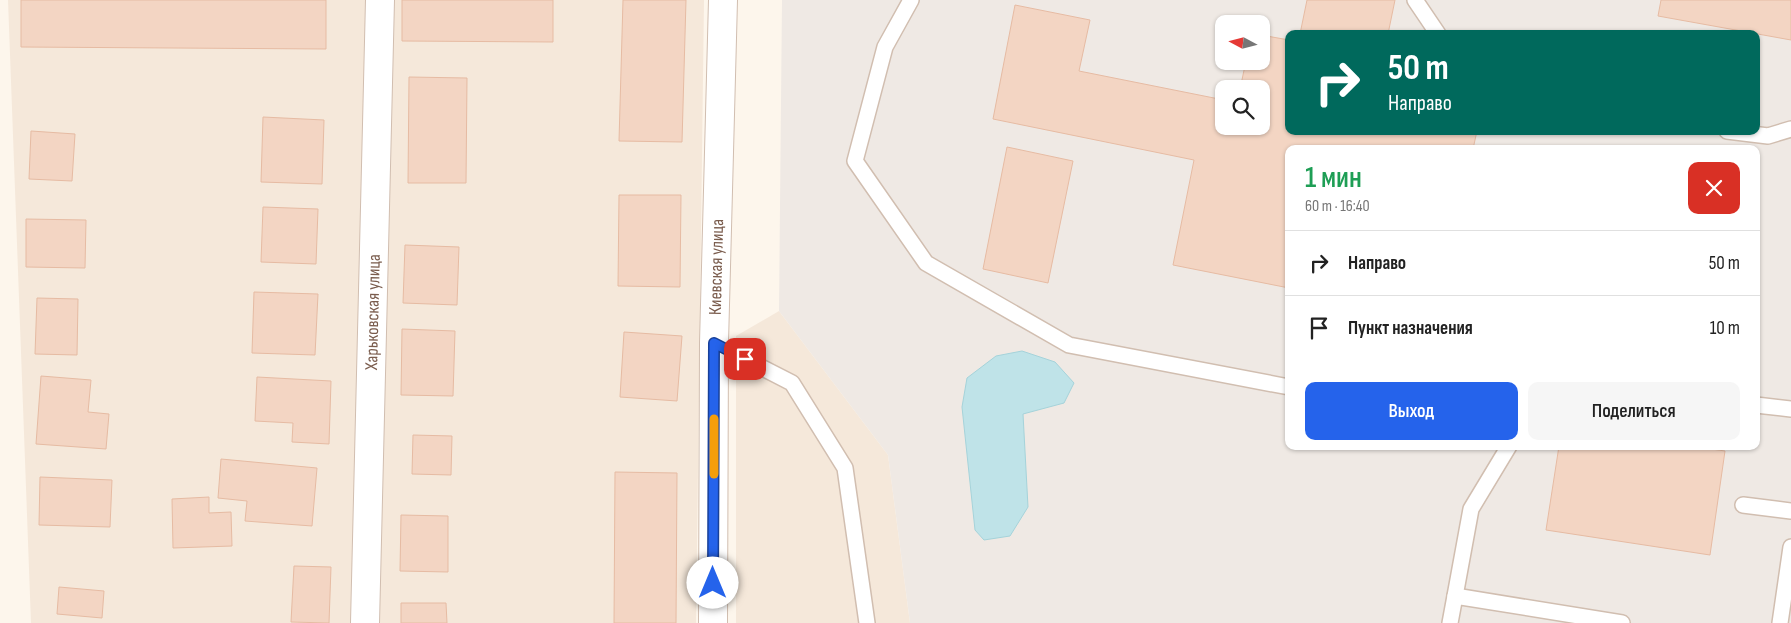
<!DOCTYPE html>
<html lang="ru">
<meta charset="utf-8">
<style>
:root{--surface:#fff;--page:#f6f6f6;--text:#222;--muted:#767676;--line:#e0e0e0;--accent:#2563eb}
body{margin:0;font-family:"Sofia Sans Condensed",sans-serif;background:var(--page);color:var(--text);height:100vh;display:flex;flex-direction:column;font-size:19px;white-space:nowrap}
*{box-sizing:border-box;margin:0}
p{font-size:16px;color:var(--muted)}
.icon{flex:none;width:28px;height:28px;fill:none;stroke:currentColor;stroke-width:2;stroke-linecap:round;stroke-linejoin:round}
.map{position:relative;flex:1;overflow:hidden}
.side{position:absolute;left:1285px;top:145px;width:475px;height:305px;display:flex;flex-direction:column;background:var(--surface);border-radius:10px;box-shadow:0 1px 4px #0004}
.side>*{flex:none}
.guide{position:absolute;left:1285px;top:30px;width:475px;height:105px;border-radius:10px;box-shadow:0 1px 4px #0004;background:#00695c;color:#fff;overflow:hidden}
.needle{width:32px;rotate:277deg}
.fabs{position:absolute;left:1215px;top:15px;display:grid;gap:10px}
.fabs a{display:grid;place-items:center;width:55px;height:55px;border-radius:10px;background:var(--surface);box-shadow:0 1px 4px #0004;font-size:25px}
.pin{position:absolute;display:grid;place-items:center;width:42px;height:42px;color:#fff;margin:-21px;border-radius:10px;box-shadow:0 2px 8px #0006}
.me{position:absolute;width:55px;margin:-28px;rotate:0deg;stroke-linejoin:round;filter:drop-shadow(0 0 4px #0008)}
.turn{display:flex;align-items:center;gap:18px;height:105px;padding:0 20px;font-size:22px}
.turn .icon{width:65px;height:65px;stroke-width:2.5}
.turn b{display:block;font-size:35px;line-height:42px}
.round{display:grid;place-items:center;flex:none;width:52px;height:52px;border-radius:10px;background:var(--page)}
.overview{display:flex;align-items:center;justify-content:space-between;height:85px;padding:0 20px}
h1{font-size:30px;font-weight:600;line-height:38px;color:#1e9e55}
.button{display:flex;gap:10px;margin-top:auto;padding:10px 20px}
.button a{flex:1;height:58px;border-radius:10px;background:var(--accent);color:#fff;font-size:20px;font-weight:600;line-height:58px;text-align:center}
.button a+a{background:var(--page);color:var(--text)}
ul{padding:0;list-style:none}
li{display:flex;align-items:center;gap:15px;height:65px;padding:0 20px;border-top:1px solid var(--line)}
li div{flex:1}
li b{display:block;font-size:19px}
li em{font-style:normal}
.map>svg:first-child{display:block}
</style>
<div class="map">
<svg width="1791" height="623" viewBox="0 0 1791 623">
<rect width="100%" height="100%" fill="#fdf6ec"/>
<g fill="#f5e8da">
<path d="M8 0H704L696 623H31Z"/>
<path d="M779 311 888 455 910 623H736V336Z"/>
</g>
<path fill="#efe9e4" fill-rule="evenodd" d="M782 0H1791V623H910L888 455 779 311ZM1224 24H1261V61H1224ZM1289 34H1756V131H1289ZM1224 89H1261V126H1224ZM1289 149H1756V446H1289Z"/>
<path fill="#bfe3e8" stroke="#a5d3da" d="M1022 351 1055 362 1074 383 1064 403 1023 414 1028 507 1010 536 984 540 975 530 962 407 967 378 996 356Z"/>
<g fill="#f3d5c3" stroke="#e6bba3">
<path d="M21 0H326V49L21 47Z"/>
<path d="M402 0H553V42L402 41Z"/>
<path d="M623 0H686L682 142 619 141Z"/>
<path d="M1307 0H1395L1388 34H1300Z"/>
<path d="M1661 0H1791V40L1658 16Z"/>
<path d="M1015 5 1090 20 1079 71 1224 100V126H1261V89H1240L1246 61H1261V35L1289 40V131H1477L1473 149H1289V288L1173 265 1194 160 993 119Z"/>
<path d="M409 77 467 78 466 183H408Z"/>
<path d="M263 117 324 120 322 184 261 182Z"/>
<path d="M31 131 75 134 72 181 29 179Z"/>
<path d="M1007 147 1073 161 1048 283 983 269Z"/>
<path d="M619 195H681L680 287 618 286Z"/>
<path d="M263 207 318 209 316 264 261 262Z"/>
<path d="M26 219 86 220 85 268 26 267Z"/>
<path d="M405 245 459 247 457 305 403 303Z"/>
<path d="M254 292 318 294 315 355 252 353Z"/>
<path d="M37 298 78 299 77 355 35 354Z"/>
<path d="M402 329 455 331 453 396 401 395Z"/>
<path d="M624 332 682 336 677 401 620 397Z"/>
<path d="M41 376 91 380 88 412 109 414 106 449 36 444Z"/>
<path d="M257 377 331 381 329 444 292 442 293 423 255 421Z"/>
<path d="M413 435 452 436 451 475 412 474Z"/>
<path d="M1559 446H1691L1725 451 1710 555 1546 530Z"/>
<path d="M221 459 317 468 312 526 245 521 247 501 218 498Z"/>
<path d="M615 472 677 473 676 623H614Z"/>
<path d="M40 477 112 480 110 527 39 525Z"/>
<path d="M209 497V513L231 512 232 546 173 548 172 499Z"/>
<path d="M401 515 448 516V572L400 571Z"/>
<path d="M294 566 331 567 329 623 291 622Z"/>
<path d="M59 587 104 591 102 618 57 614Z"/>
<path d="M401 603H446L447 623H401Z"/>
</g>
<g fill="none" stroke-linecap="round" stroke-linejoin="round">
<g stroke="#d1beb0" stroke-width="18">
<g id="service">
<path d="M911 0 885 47 855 161 926 263 1069 345 1289 387"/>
<path d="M1415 0 1438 34"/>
<path d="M1727 131 1768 136 1791 129"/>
<path d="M714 343 792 383 845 468 867 623"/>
<path d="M1756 405 1791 409"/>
<path d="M1743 505 1791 511"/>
<path d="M1455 596 1471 509 1509 446"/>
<path d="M1450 623 1455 596 1622 623"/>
<path d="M1780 623 1791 547"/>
</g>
</g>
<g stroke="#d1beb0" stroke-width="30">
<g id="minor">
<path id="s1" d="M365 623 380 0"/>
<path id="s2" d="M713 623 714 343 723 0"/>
</g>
</g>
<use href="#service" stroke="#fff" stroke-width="15"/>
<use href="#minor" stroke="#fff" stroke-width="28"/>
</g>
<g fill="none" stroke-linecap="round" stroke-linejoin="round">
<g stroke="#184099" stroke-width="12">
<path id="route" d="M713 583 714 343 745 359"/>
</g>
<use href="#route" stroke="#2563eb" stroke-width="9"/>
<path stroke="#f59e0b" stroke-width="9" d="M714 474V419"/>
</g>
<g text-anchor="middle" stroke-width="5" stroke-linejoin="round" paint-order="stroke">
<g font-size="18" fill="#7a5c4d" stroke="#fffaf3">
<text dy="6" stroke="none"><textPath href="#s2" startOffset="356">Киевская улица</textPath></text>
<text dy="6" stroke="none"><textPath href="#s1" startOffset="311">Харьковская улица</textPath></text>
</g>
</g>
</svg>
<div class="fabs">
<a><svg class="needle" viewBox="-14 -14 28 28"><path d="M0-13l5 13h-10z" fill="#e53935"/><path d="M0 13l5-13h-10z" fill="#767676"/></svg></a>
<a><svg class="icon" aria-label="search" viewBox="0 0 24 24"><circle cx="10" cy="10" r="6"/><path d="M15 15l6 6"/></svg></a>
</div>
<div class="pin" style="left:745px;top:359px;background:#d93025"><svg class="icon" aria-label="arrive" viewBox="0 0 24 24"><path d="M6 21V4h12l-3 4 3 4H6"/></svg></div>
<svg class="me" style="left:713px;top:583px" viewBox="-20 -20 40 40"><circle r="19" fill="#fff"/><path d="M0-13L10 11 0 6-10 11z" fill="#2563eb"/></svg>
<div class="guide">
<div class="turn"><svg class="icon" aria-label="right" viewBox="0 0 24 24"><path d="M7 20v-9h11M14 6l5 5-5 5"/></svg><div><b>50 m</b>Направо</div></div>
</div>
<section class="side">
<div class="overview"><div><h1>1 мин</h1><p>60 m · 16:40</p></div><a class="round" style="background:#d93025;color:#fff"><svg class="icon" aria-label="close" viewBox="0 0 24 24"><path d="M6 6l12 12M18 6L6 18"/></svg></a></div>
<ul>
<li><svg class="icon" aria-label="right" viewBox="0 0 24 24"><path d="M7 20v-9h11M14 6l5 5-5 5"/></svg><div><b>Направо</b></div><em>50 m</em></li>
<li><svg class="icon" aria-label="arrive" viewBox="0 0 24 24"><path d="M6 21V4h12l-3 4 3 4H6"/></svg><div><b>Пункт назначения</b></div><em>10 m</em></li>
</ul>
<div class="button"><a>Выход</a><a>Поделиться</a></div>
</section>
</div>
